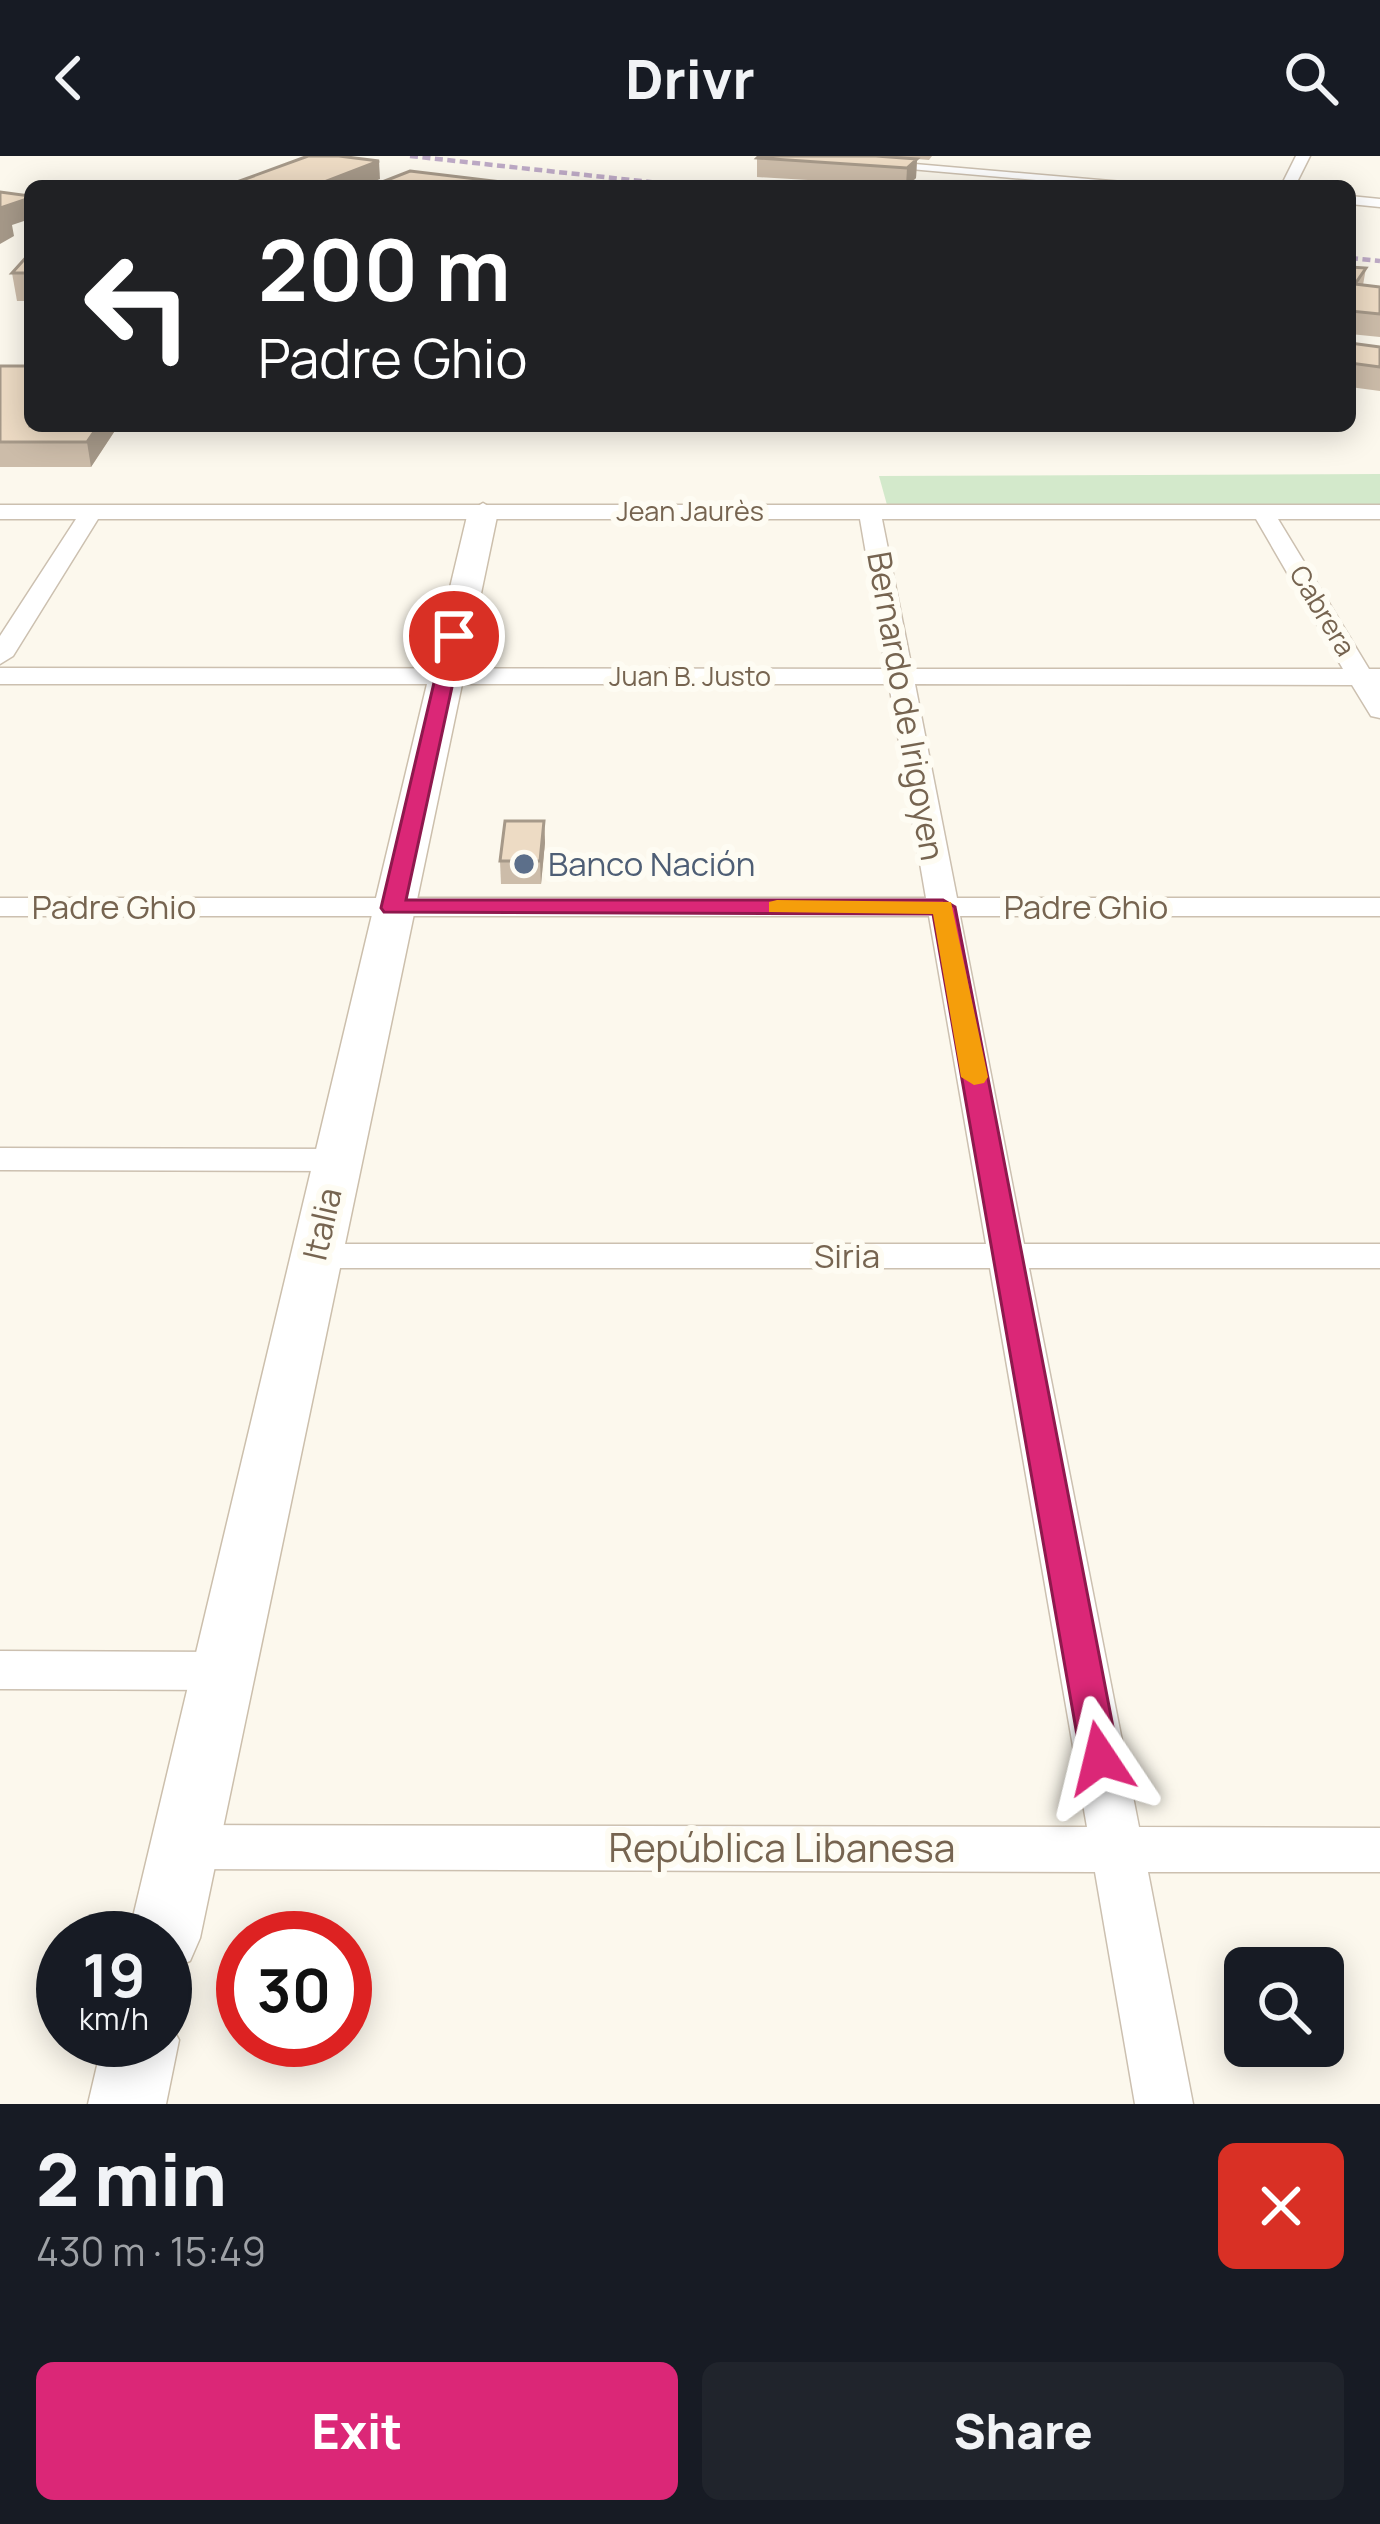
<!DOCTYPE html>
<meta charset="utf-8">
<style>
:root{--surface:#171b24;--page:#20242c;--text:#f1f3f6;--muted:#9ea1a6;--accent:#db2777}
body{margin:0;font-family:Manrope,sans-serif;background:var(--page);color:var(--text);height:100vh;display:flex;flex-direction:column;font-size:45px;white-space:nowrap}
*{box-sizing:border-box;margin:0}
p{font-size:39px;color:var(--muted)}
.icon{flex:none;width:66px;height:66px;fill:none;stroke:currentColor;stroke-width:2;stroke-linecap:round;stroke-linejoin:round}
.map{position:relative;height:1948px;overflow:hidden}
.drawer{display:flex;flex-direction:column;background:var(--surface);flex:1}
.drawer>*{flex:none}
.top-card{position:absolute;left:24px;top:24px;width:1332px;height:252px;border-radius:18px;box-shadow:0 6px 30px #0003;background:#202124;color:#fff;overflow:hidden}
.tools{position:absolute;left:1224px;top:1791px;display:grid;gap:24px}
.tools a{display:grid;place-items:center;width:120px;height:120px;border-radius:18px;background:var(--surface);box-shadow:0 6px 30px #0003;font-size:60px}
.speed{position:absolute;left:36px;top:1755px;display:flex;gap:24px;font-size:60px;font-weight:700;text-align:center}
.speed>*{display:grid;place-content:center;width:156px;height:156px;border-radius:50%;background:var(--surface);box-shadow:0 6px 30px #0003;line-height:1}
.speed small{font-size:30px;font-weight:400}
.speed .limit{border:18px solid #d22;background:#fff;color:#111}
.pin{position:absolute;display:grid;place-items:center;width:102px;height:102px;color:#fff;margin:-51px;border:6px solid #fff;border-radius:50%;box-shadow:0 3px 12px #0007}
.me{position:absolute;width:132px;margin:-66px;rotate:350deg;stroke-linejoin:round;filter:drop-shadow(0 0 9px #0008)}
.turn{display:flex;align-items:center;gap:42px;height:252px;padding:0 36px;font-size:54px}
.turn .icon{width:156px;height:156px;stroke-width:2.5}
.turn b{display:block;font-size:84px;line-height:102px}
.round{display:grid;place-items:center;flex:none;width:126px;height:126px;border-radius:18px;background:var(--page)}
.overview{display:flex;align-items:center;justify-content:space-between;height:204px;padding:0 36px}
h1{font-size:72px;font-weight:800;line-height:90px}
.action{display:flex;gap:24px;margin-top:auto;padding:24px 36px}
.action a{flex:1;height:138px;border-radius:18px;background:var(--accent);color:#fff;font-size:48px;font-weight:800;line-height:138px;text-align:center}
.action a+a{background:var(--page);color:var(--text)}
header{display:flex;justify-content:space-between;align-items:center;height:156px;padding:0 36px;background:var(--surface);font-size:54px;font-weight:800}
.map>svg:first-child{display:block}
</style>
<header><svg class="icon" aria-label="back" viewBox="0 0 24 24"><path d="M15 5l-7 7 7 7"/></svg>Drivr<svg class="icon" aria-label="search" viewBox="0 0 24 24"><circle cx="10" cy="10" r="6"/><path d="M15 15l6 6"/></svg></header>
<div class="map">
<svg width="1380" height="1948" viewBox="0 0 1380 1948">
<rect width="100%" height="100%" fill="#fcf8ed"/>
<path fill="#d3e9cb" d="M1380 318V350L887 349 879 320Z"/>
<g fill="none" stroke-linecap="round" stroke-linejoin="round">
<g stroke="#ccc0b0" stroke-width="3">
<g id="street">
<path d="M761 0H823L1169 30H1105Z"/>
<path d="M1296 0H1310L1295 30H1281Z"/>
<path d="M1350 40 1380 43V51L1350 48Z"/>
<path d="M0 349H1380V363H1278L1369 513H1380V562L1371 560 1352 529 915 528 957 742H1380V760H960L1024 1088H1380V1112H1029L1139 1671 1380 1672V1716H1148L1193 1948H1135L1095 1716 184 1713 166 1707 158 1691 166 1675 184 1669 1087 1671 990 1112H315L301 1109 296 1100 301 1091 315 1088H986L929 760H0V742H926L889 528H0V512L886 513 860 363H98L13 500 0 508V480L76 363H0ZM882 363H1256L1343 513H912Z"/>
<path d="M0 992 337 993 355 1004 337 1015 0 1014Z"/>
<path d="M0 1495 222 1496 239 1502 246 1515 239 1528 222 1534 0 1533Z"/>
</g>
</g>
<g stroke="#ccbfac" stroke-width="3">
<g id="secondary">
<path d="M483 347 498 356 200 1782 190 1805 165 1814V1782H128L468 356Z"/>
<path d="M165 1858 179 1884 166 1948H88L103 1884H165Z"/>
</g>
</g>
<use href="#street" fill="#fff" fill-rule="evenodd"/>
<use href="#secondary" fill="#fff" fill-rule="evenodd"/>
<g stroke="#beaac6" stroke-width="4.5" stroke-dasharray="8 4.5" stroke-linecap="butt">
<path d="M410 0 687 30"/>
<path d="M1350 102 1380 105"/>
</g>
</g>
<g fill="#ccbca9">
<path d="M759 0H932L929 4 917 3 916 22 908 30 757 21V2Z"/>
<path d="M30 97V145H17L12 117Z"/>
<path d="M1350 111 1366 112 1363 129 1380 131V181L1350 178Z"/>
<path d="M1350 187 1380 191V235L1350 231Z"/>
<path d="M0 210 30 270H118L91 311H0Z"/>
<path d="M544 665 545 687 541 728H501L500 705Z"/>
</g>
<g fill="#a69989">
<path d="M917 3 916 22 906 30 907 12Z"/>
<path d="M379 5 380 23 364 30H314Z"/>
<path d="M30 42V63L12 69 14 80 0 88V52Z"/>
<path d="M98 270H118L91 311 87 286Z"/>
<path d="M544 665 545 687 541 728 540 705Z"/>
</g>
<g fill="#eddbc4" stroke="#a69989" stroke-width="3">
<path d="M308 0H339L379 5 314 30H267L237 26Z"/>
<path d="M759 0H876L917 3 907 12 757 2Z"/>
<path d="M410 15 536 30H372Z"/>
<path d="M0 36 30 40V42L0 52Z"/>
<path d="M30 97V117H12Z"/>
<path d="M1350 111 1366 112 1355 128 1380 131V158L1350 155Z"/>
<path d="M1350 187 1380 191V211L1350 207Z"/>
<path d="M0 210H30V270H98L87 286H0Z"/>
<path d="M505 665H544L540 705H500Z"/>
</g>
<path fill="#db2777" stroke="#8e194d" stroke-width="3" d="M454 474 463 480 406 744H943L955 751 1119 1602 1114 1613 1100 1617 1087 1613 1081 1602 933 758 384 756 381 752 445 480Z"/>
<path fill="#f59e0b" d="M777 744 951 746 988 921 984 927 974 929 961 921 933 758 769 756V746Z"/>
<circle fill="#5c6f8a" stroke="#fefcf3" stroke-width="4.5" cx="524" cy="708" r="12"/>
<g text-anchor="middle" stroke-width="12" stroke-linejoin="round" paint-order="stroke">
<g font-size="27" fill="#766450" stroke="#fefcf3">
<text x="690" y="365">Jean Jaurès</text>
<text transform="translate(1322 455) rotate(59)" y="9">Cabrera</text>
<text x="690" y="530">Juan B. Justo</text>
</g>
<g font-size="33" fill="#766450" stroke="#fefcf3">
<text transform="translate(906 550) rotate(80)" y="12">Bernardo de Irigoyen</text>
<text x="114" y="763">Padre Ghio</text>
<text x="1086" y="763">Padre Ghio</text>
<text transform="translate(322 1068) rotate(-77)" y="12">Italia</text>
<text x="847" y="1112">Siria</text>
</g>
<g font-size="33" fill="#4e5e75" stroke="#fefcf3" text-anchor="start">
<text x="548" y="720">Banco Nación</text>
</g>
<g font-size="39" fill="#766450" stroke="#fefcf3">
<text x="782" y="1706">República Libanesa</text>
</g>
</g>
</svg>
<div class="tools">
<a><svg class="icon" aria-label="search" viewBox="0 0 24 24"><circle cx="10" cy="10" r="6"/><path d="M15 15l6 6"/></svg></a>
</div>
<div class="speed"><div>19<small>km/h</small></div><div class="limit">30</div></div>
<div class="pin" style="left:454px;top:480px;background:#d93025"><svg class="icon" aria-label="arrive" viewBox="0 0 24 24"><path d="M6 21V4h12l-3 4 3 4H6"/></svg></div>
<svg class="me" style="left:1100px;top:1602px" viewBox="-20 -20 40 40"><path d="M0-17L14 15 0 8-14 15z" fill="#db2777" stroke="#fff" stroke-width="4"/></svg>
<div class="top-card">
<div class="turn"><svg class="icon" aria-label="left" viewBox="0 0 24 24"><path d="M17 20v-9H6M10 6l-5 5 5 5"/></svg><div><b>200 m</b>Padre Ghio</div></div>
</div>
</div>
<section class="drawer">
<div class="overview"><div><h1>2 min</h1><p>430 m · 15:49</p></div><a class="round" style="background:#d93025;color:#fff"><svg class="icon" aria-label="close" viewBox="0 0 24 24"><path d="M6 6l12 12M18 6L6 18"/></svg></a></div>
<div class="action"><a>Exit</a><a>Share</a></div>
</section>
